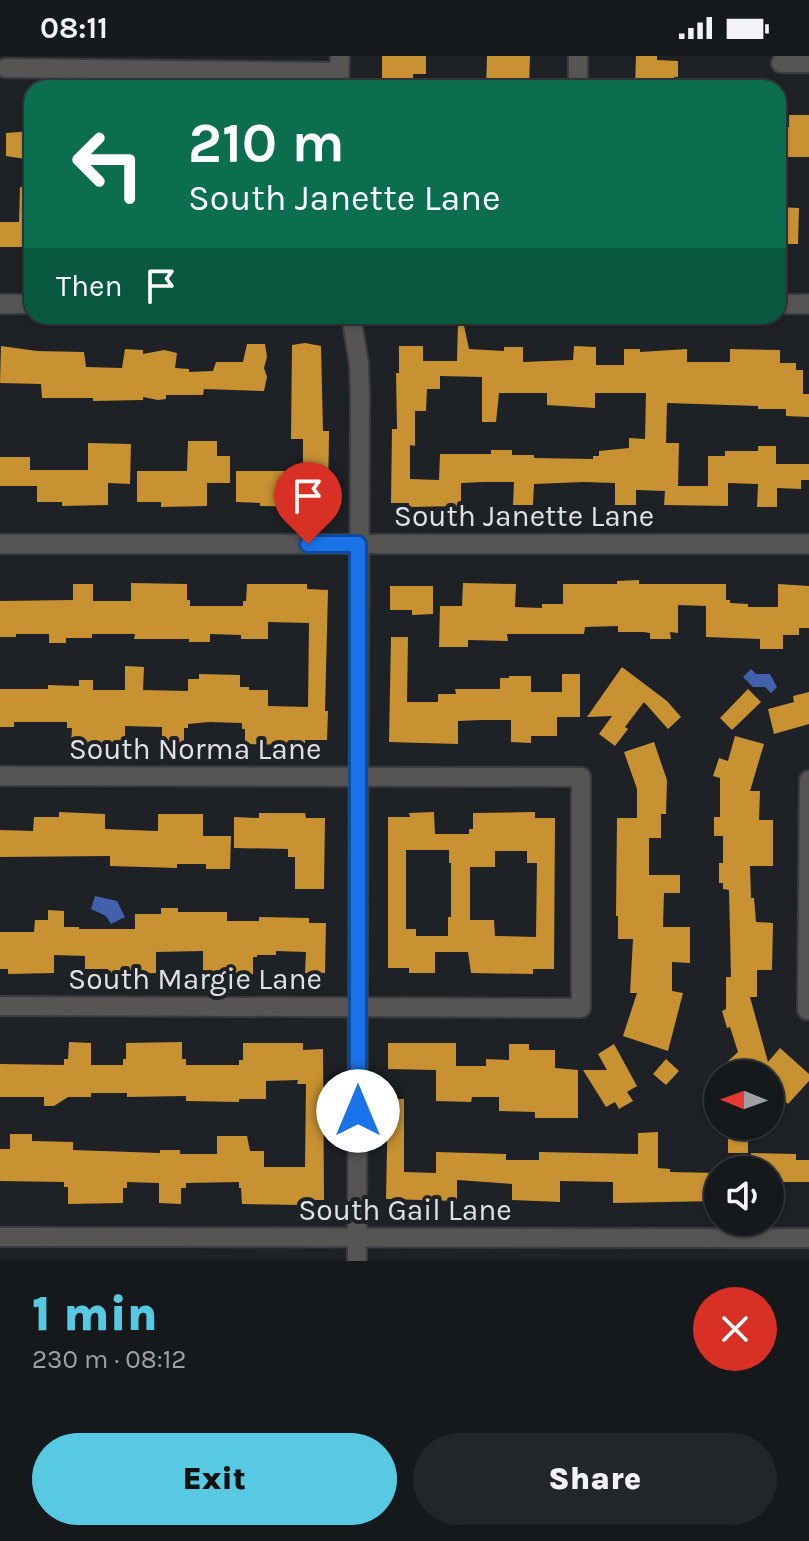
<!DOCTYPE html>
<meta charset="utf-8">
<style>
:root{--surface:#16191c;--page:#232629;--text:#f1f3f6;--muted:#9ea0a3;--line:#35383b;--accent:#57c9e2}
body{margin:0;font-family:Karla,sans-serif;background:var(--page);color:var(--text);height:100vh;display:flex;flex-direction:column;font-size:30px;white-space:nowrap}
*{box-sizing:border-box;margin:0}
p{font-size:26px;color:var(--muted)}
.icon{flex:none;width:44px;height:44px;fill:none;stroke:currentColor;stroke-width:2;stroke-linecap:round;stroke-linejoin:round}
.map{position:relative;height:1205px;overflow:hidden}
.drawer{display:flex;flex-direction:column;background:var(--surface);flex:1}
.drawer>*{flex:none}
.top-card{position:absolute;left:24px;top:24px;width:762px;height:244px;border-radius:24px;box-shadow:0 2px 6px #0004,0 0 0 2px var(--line);background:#0b6e4f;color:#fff;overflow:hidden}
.needle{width:52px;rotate:271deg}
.tools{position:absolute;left:704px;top:1004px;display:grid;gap:16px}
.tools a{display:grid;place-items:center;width:80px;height:80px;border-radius:50%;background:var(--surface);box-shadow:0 2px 6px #0004,0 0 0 2px var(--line);font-size:40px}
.pin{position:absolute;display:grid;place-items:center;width:68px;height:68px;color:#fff;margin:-82px -34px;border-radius:50% 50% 50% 0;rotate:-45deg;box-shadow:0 0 8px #0007}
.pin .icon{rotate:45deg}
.me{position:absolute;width:88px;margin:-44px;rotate:0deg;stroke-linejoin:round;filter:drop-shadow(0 0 6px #0008)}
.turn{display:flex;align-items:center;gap:28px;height:168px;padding:0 32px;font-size:36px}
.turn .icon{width:104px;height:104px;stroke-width:2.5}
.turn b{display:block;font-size:56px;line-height:68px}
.then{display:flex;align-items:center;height:76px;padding:0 32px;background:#0003;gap:16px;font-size:30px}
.round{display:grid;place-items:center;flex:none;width:84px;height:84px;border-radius:42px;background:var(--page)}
.overview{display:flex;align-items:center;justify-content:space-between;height:136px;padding:0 32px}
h1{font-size:48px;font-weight:800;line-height:60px;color:var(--accent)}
.cta{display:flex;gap:16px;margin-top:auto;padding:16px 32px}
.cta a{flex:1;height:92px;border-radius:48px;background:var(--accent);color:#111;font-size:32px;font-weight:800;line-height:92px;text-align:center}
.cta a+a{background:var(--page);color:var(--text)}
.status{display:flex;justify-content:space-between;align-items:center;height:56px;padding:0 40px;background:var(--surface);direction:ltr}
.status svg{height:22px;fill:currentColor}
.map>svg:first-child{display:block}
</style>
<div class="status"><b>08:11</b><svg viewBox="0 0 49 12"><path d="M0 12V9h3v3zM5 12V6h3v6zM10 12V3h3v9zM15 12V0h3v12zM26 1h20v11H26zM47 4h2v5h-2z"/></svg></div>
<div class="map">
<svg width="809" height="1205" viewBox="0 0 809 1205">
<rect width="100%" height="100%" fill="#1e2125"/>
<g fill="#4161ac">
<path d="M751 613 756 618H770L777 631 771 637 765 631H753L743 621Z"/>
<path d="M95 840 117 845 125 861 111 868 106 860 91 853Z"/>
</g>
<g fill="#c89233" fill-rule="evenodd">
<path d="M382 0H426V18H413V32H382Z"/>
<path d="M487 0H530L529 32H486Z"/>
<path d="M636 0H657V4L678 5V21H674V32H635Z"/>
<path d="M789 59H809V101H778V88H784L785 71H789Z"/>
<path d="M32 75V104L6 100V77Z"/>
<path d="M20 131 32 132V191H0V166H19Z"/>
<path d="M778 151 799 152 798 188H778Z"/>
<path d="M463 265 469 293 504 295V291H523V306L573 304 574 290 596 291V309H624V293H640V296L687 293V306H730V293L780 294V307H796V314H803V338H809V361L786 360V353H758V350L667 347 666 387H679L678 430H708V400H725V395H758V390H776V408H809V424H801V433L777 432V451H757L758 428 728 427V450L664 449 665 435 636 434V449H615V427L584 426 534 428 533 449H513L514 426H484L461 427V450L409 451V447H391L392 373H397L396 317H399V290H423V305H457L458 266ZM440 320 482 321V366H496L499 337H547V349L595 352V337H646L645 383 629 382V392L599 395V400H593V403L534 402V399H512V394H491V398H440L439 424 410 423V389L415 390V355H426L427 333H440Z"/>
<path d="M305 287 321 290 323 375H329L328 448H320V451L260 450V447L236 446V415H303V383H291L292 289Z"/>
<path d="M247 288H265L267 301 264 312 267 321 264 335 204 333 203 339H166V343L158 344 143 341V344L93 345V342H42L41 328 0 327 1 290 37 295 84 296 86 311 122 312 125 293 143 294V298L164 294 177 297 175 312 189 313V316L213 315 216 306H243Z"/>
<path d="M188 385H217V400H230V427H207V450L161 451V446H137V415H187Z"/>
<path d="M88 387 131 388 130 428 108 427V449L62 450V446H37V430H0V401H30V414H88Z"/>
<path d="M639 524V528H726V544H730V547L748 548V551H778V528L809 530V572H799V579H783V593H760V583L706 581V550L678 549V577L670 576 671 583H650V577L643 576H618V570L585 571 584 578H507L508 585 468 584V591H439L440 550H462L463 527 516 528 515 551 542 552V548H563V528H617V525Z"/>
<path d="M131 527 187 528V544H190V550H243V545H246L247 528H307V533L328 534 325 655H328L327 684H305V689L245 688V673H242V667L209 666 188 668V672H184V688H162V671L125 670V688H71L72 672H67V666H14V671H0V633H48V629L79 630V624H93V634H125V610L144 611 143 634 188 635V623H199V618L240 619V631H249V634H268V650L308 651 309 567 268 566V583H241V579L210 578V586H189V583H134L135 578H92V582H66V587H49V578H16V581H0V545L73 544V528H93V545H131Z"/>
<path d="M390 530H433V558L412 559V554H390Z"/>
<path d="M391 581H408L407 646H438V638H456L455 633H500V622H509V620H531V636H562V618H580V661H557V680H531V687L511 686V664H481L458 665V688L389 686Z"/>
<path d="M622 611 667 645 681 661 668 673 644 646 625 671 628 673 615 690 599 678 612 660 587 661Z"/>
<path d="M748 633 761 646 732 674 720 662Z"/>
<path d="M809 636V668L774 678 768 653 794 646 793 640Z"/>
<path d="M735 680 764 688 750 735H760L759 764H773V810H750L751 842H754L756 866 773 867 772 914H757V941H750L768 1006 780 992 809 1018V1025L788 1048 770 1031V1018H714L738 996 730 971 727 972 722 955 726 953V921H731L729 834 723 833V827H719V807H723V780H714V761H720V722L713 720 719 702 728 705Z"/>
<path d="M654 686 667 724 666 758H661V782H649V819H680V837H664L663 871H690V907L672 906V935L683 937 668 995 623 980 637 937H630L633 883H618V860H616L617 762H637V733L624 696Z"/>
<path d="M59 756 105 758V773L158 775V758H203V780H231L230 813H206V808H177V812L110 810V800L0 801V774L33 775 34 761H59Z"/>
<path d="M434 756 435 778H469V773H473V757L535 756V762H555L554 913H533V918L471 917 468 896H435V917H409V912H388V761H410L409 757ZM406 794H449V807H451V861H448V880H416V873H406ZM495 795H527V807H537L536 881 495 880 494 864H470V811H495Z"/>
<path d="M259 757H305L306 762H325L324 833H295V801H288V793L234 792V761L259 762Z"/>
<path d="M161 852H178V856H227V865H259V861L309 862V867H326L325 917H305L306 896 276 895V899H257V901H253V918H203V895L156 896V917L108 918V913H85V900L54 899V917L8 918V913H0V876H34L35 864H48V854L64 855V871H79V873H135V858H161Z"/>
<path d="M69 986 91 987V1009H123V1003H126V987L182 986V1003H186V1009H239V1004H243V987H303V994L323 993 324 1144H303V1149L242 1148 241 1132H239V1126L186 1127V1132H181V1148L159 1147V1127L127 1126V1132H123V1147L68 1148V1131H64V1126L0 1125V1093H10V1078H32V1085L73 1086V1094L160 1097V1094H180V1098H217V1080H247L250 1095H264V1111H305L306 1028H297L298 1024 266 1025V1043H239V1046L186 1045V1040L127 1041V1037H91V1041H68L54 1050H44V1041H0V1008L64 1009V1003H68Z"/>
<path d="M388 987H456V1010H486V1003L509 1004V988H529V994H555V1012L578 1014V1062H535V1056L499 1055V1041H472L471 1046 436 1045V1014L388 1013Z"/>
<path d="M614 988 637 1030 627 1036 633 1045 619 1053 615 1046 606 1051 583 1014H607L598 998Z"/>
<path d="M666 1003 679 1015 666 1029 653 1018Z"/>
<path d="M388 1043H404V1116L436 1117V1096L506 1098V1104H539V1096L638 1098V1077L658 1076V1112L670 1113V1116L718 1117V1145L613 1147V1126L560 1125V1146L512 1144V1128L457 1124V1145L386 1143Z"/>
<rect x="728" y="1079" width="20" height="18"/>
<path d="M751 1097 796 1098V1104H809V1126H770V1114H751Z"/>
</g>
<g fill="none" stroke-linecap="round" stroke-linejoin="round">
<g stroke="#393c40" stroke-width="22">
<g id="street">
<path d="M781 7H809"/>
<path d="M6 12 339 16"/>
<path d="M339 32 340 0"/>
<path d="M578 32V0"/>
<path d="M0 248H32"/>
<path d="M778 248H809"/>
<path d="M351 260 359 308 360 339 357 1205"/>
<path d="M0 488H809"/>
<path d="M0 720 581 721V952L0 950"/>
<path d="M809 724 807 954H809"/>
<path d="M0 1181 809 1182"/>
</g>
</g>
<use href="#street" stroke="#575553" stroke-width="18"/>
</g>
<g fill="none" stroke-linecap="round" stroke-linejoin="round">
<g stroke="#114b97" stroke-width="20">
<path id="route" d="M308 488H358V1055"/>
</g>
<use href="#route" stroke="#1a73e8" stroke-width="14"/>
</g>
<g text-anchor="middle" stroke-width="8" stroke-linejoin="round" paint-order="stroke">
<g font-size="30" fill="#dfe1e4" stroke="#1e2125">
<text x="524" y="470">South Janette Lane</text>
<text x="195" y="703">South Norma Lane</text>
<text x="195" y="933">South Margie Lane</text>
<text x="405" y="1164">South Gail Lane</text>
</g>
</g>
</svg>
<div class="tools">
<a><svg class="needle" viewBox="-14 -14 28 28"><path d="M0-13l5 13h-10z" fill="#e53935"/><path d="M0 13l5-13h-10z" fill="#9ea0a3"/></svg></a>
<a><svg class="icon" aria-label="sound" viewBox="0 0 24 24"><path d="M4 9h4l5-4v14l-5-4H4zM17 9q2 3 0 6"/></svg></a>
</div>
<div class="pin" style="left:308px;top:488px;background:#d93025"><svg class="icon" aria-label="arrive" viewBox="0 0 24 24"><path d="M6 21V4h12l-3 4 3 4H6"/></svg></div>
<svg class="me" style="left:358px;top:1055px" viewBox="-20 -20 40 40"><circle r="19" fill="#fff"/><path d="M0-13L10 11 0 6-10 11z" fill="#1a73e8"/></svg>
<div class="top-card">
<div class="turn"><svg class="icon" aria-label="left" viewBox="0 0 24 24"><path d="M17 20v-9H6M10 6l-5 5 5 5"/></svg><div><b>210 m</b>South Janette Lane</div></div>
<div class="then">Then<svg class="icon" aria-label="arrive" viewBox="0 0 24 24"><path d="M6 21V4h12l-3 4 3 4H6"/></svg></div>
</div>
</div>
<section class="drawer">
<div class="overview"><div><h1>1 min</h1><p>230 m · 08:12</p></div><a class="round" style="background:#d93025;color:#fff"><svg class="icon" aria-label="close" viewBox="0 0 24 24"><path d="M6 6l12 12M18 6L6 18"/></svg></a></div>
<div class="cta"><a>Exit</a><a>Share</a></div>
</section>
